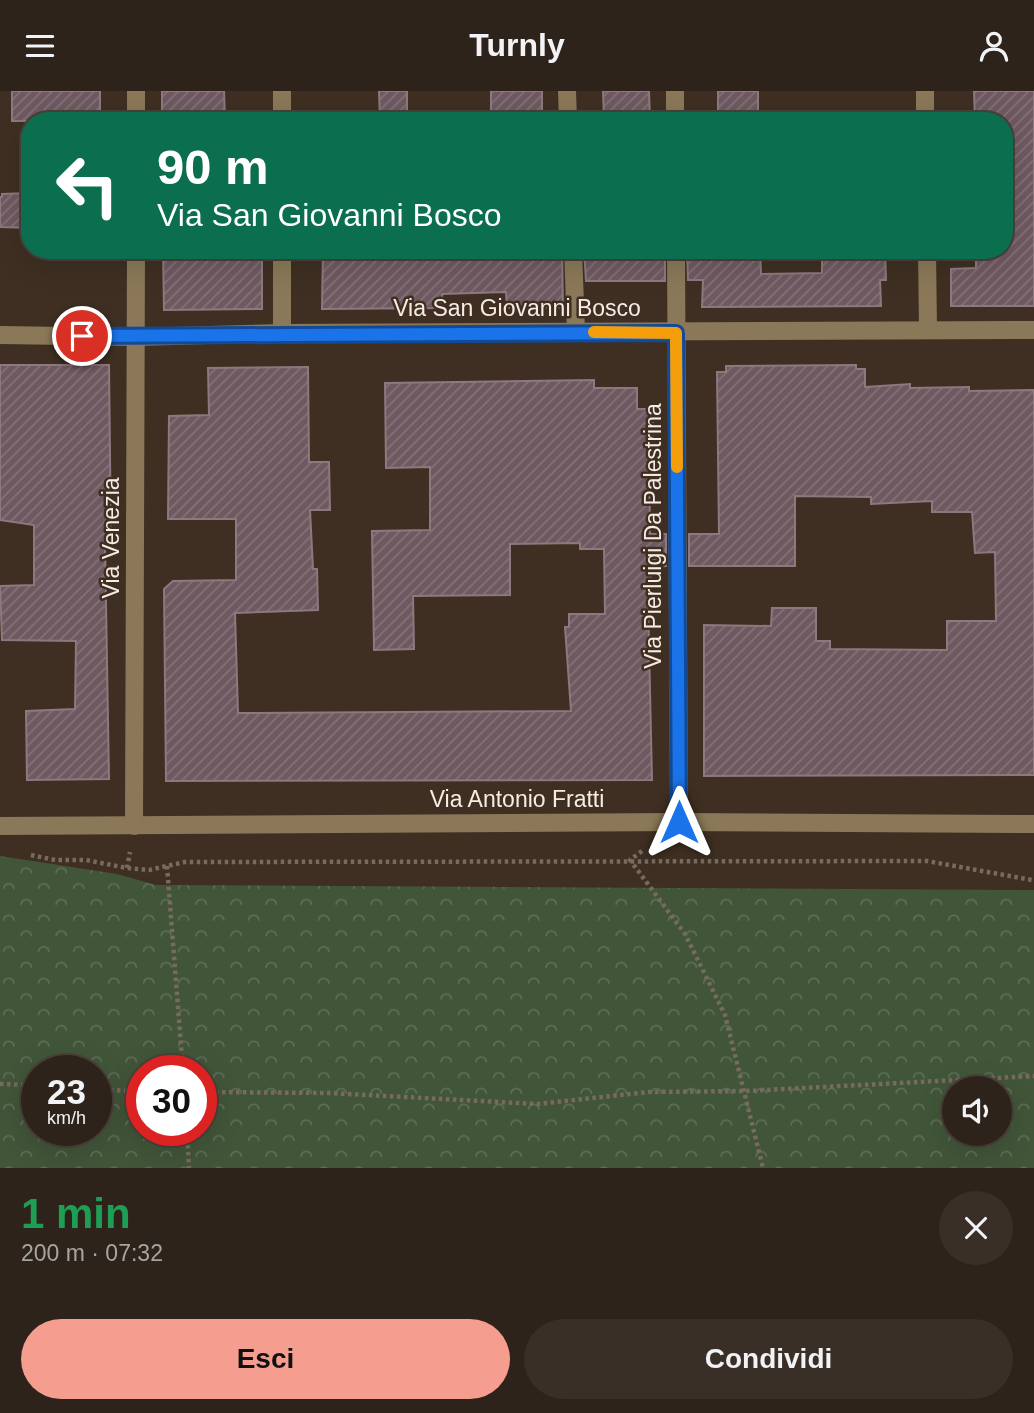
<!DOCTYPE html>
<html lang="it">
<meta charset="utf-8">
<style>
:root{--surface:#2e231a;--page:#3a2f27;--text:#f1f3f6;--muted:#a7a4a2;--line:#494039;--accent:#f59d8e}
body{margin:0;font-family:Arial,sans-serif;background:var(--page);color:var(--text);height:100vh;display:flex;flex-direction:column;font-size:26px;white-space:nowrap}
*{box-sizing:border-box;margin:0}
p{font-size:23px;color:var(--muted)}
.icon{flex:none;width:38px;height:38px;fill:none;stroke:currentColor;stroke-width:2;stroke-linecap:round;stroke-linejoin:round}
.map{position:relative;height:1077px;overflow:hidden}
.details{display:flex;flex-direction:column;background:var(--surface);flex:1}
.details>*{flex:none}
.hud{position:absolute;left:21px;top:21px;width:992px;height:147px;border-radius:28px;box-shadow:0 7px 28px #0002,0 0 0 2px var(--line);background:#0b6e4f;color:#fff;overflow:hidden}
.tools{position:absolute;left:942px;top:985px;display:grid;gap:14px}
.tools a{display:grid;place-items:center;width:70px;height:70px;border-radius:50%;background:var(--surface);box-shadow:0 7px 28px #0002,0 0 0 2px var(--line);font-size:35px}
.speed{position:absolute;left:21px;top:964px;display:flex;gap:14px;font-size:35px;font-weight:700;text-align:center}
.speed>*{display:grid;place-content:center;width:91px;height:91px;border-radius:50%;background:var(--surface);box-shadow:0 7px 28px #0002,0 0 0 2px var(--line);line-height:1}
.speed small{font-size:18px;font-weight:400}
.speed .limit{border:10px solid #d22;background:#fff;color:#111}
.pin{position:absolute;display:grid;place-items:center;width:60px;height:60px;color:#fff;margin:-30px;border:4px solid #fff;border-radius:50%;box-shadow:0 2px 7px #0007}
.me{position:absolute;width:77px;margin:-38px;rotate:0deg;stroke-linejoin:round;filter:drop-shadow(0 0 5px #0008)}
.turn{display:flex;align-items:center;gap:24px;height:147px;padding:0 21px;font-size:32px}
.turn .icon{width:91px;height:91px;stroke-width:2.5}
.turn b{display:block;font-size:49px;line-height:60px}
.round{display:grid;place-items:center;flex:none;width:74px;height:74px;border-radius:37px;background:var(--page)}
.headline{display:flex;align-items:center;justify-content:space-between;height:119px;padding:0 21px}
h1{font-size:42px;font-weight:800;line-height:52px;color:#1e9e55}
.action{display:flex;gap:14px;margin-top:auto;padding:14px 21px}
.action a{flex:1;height:80px;border-radius:42px;background:var(--accent);color:#111;font-size:28px;font-weight:800;line-height:80px;text-align:center}
.action a+a{background:var(--page);color:var(--text)}
header{display:flex;justify-content:space-between;align-items:center;height:91px;padding:0 21px;background:var(--surface);font-size:32px;font-weight:800}
.map>svg:first-child{display:block}
</style>
<header><svg class="icon" aria-label="menu" viewBox="0 0 24 24"><path d="M4 6h16M4 12h16M4 18h16"/></svg>Turnly<svg class="icon" aria-label="person" viewBox="0 0 24 24"><circle cx="12" cy="8" r="4"/><path d="M4 21q1-7 8-7t8 7"/></svg></header>
<div class="map">
<svg width="1034" height="1077" viewBox="0 0 1034 1077">
<defs>
<pattern id="park-crowns" width="20" height="18" patternUnits="userSpaceOnUse" patternTransform="scale(1.75)"><rect width="20" height="18" fill="#415539"/><path d="M2 6a3 3 0 1 1 6 0M12 15a3 3 0 1 1 6 0" fill="none" stroke="#5d6e56"/></pattern>
<pattern id="building-hatch" width="6" height="6" patternUnits="userSpaceOnUse" patternTransform="scale(1.75)"><rect width="6" height="6" fill="#6f5961"/><path d="M-1 1l2-2M0 6l6-6M5 7l2-2" fill="none" stroke="#847178"/></pattern>
</defs>
<rect width="100%" height="100%" fill="#3e2f22"/>
<path fill="url(#park-crowns)" fill-rule="evenodd" d="M0 765 117 783 156 794 1034 799V1077H0ZM37 980H96V1040H37ZM142 980H201V1040H142ZM954 998H999V1043H954Z"/>
<g fill="url(#building-hatch)" stroke="#8f777f" stroke-width="2">
<rect x="12" y="0" width="88" height="30"/>
<path d="M162 0H224L225 30H162Z"/>
<path d="M379 0H407V30H380Z"/>
<rect x="491" y="0" width="51" height="30"/>
<path d="M603 0H649L650 30H604Z"/>
<rect x="718" y="0" width="40" height="30"/>
<path d="M974 0H1034V215H951V178L976 177V159H1004V30H975Z"/>
<path d="M30 102V137L0 136V106H2V103Z"/>
<path d="M163 159H262V218L164 219Z"/>
<path d="M323 159H562L563 217H507L506 201 442 203 443 217 322 218Z"/>
<path d="M584 159H665V190H586Z"/>
<path d="M687 159H760L761 183 822 182V159H885L886 189H880L881 215 702 216 703 189H688Z"/>
<path d="M0 274H109L111 454H105L109 688 27 689 26 620 75 618 76 550 2 549 0 495 34 494V434L0 429Z"/>
<path d="M856 274V278H865V296L910 293V297L969 296V300L1034 299V684L704 685V534L771 535 772 517H816V550H830V558L947 559V530H996L995 461 975 462 972 421H932V410L871 413V406L795 405V475H689V443H719L717 281H726V275Z"/>
<path d="M308 276 309 371H329L330 419H310L313 478H317L318 519 235 522 238 622 571 620 565 536H569V523H605L604 458H580V452L510 453V504L413 505 414 558 374 559 372 440 430 439V376L386 377 385 292 594 289V297H637V318H653V348H649L650 443H666V475L651 476V508H648L652 689 166 690 164 498 173 490 236 489V428H168L169 325 209 324 208 277Z"/>
</g>
<g fill="none" stroke-linecap="round" stroke-linejoin="round">
<g stroke="#776a5e" stroke-width="4.5" stroke-dasharray="3.5 3.5" stroke-linecap="butt">
<path d="M642 760 630 769 685 843 725 924 763 1077"/>
<path d="M31 764 55 769H86L127 777 149 779 185 771 927 770 1032 789 1034 787"/>
<path d="M167 775 183 980"/>
<path d="M127 777 130 761"/>
<path d="M0 993 37 994"/>
<path d="M96 998 142 1001"/>
<path d="M201 1001 329 1002 537 1013 649 1001 746 1000 1034 985"/>
<path d="M187 1040 189 1077"/>
</g>
<g stroke="#8a7858" stroke-width="18">
<path d="M136 0V30"/>
<path d="M282 0V30"/>
<path d="M567 0 568 30"/>
<path d="M675 0V30"/>
<path d="M925 0V30"/>
<path d="M282 159V242"/>
<path d="M573 159 576 241"/>
<path d="M676 159 679 731"/>
<path d="M927 159 928 239"/>
<path d="M0 244 136 246 282 242 1034 239"/>
<path d="M0 735 679 731 1034 733"/>
<path d="M134 735 136 159"/>
</g>
</g>
<g fill="none" stroke-linecap="round" stroke-linejoin="round">
<g stroke="#114b97" stroke-width="18">
<path id="route" d="M82 245 676 242 679 731"/>
</g>
<use href="#route" stroke="#1a73e8" stroke-width="12"/>
<path stroke="#f59e0b" stroke-width="12" d="M594 241 676 242 677 376"/>
</g>
<g text-anchor="middle" stroke-width="5" stroke-linejoin="round" paint-order="stroke">
<g font-size="23" fill="#f6ece4" stroke="#3e2f22">
<text x="517" y="225">Via San Giovanni Bosco</text>
<text transform="translate(653 445) rotate(-90)" y="8">Via Pierluigi Da Palestrina</text>
<text transform="translate(111 447) rotate(-90)" y="8">Via Venezia</text>
<text x="517" y="716">Via Antonio Fratti</text>
</g>
</g>
</svg>
<div class="tools">
<a><svg class="icon" aria-label="sound" viewBox="0 0 24 24"><path d="M4 9h4l5-4v14l-5-4H4zM17 9q2 3 0 6"/></svg></a>
</div>
<div class="speed"><div>23<small>km/h</small></div><div class="limit">30</div></div>
<div class="pin" style="left:82px;top:245px;background:#d93025"><svg class="icon" aria-label="arrive" viewBox="0 0 24 24"><path d="M6 21V4h12l-3 4 3 4H6"/></svg></div>
<svg class="me" style="left:679px;top:731px" viewBox="-20 -20 40 40"><path d="M0-17L14 15 0 8-14 15z" fill="#1a73e8" stroke="#fff" stroke-width="4"/></svg>
<div class="hud">
<div class="turn"><svg class="icon" aria-label="left" viewBox="0 0 24 24"><path d="M17 20v-9H6M10 6l-5 5 5 5"/></svg><div><b>90 m</b>Via San Giovanni Bosco</div></div>
</div>
</div>
<section class="details">
<div class="headline"><div><h1>1 min</h1><p>200 m · 07:32</p></div><a class="round"><svg class="icon" aria-label="close" viewBox="0 0 24 24"><path d="M6 6l12 12M18 6L6 18"/></svg></a></div>
<div class="action"><a>Esci</a><a>Condividi</a></div>
</section>
